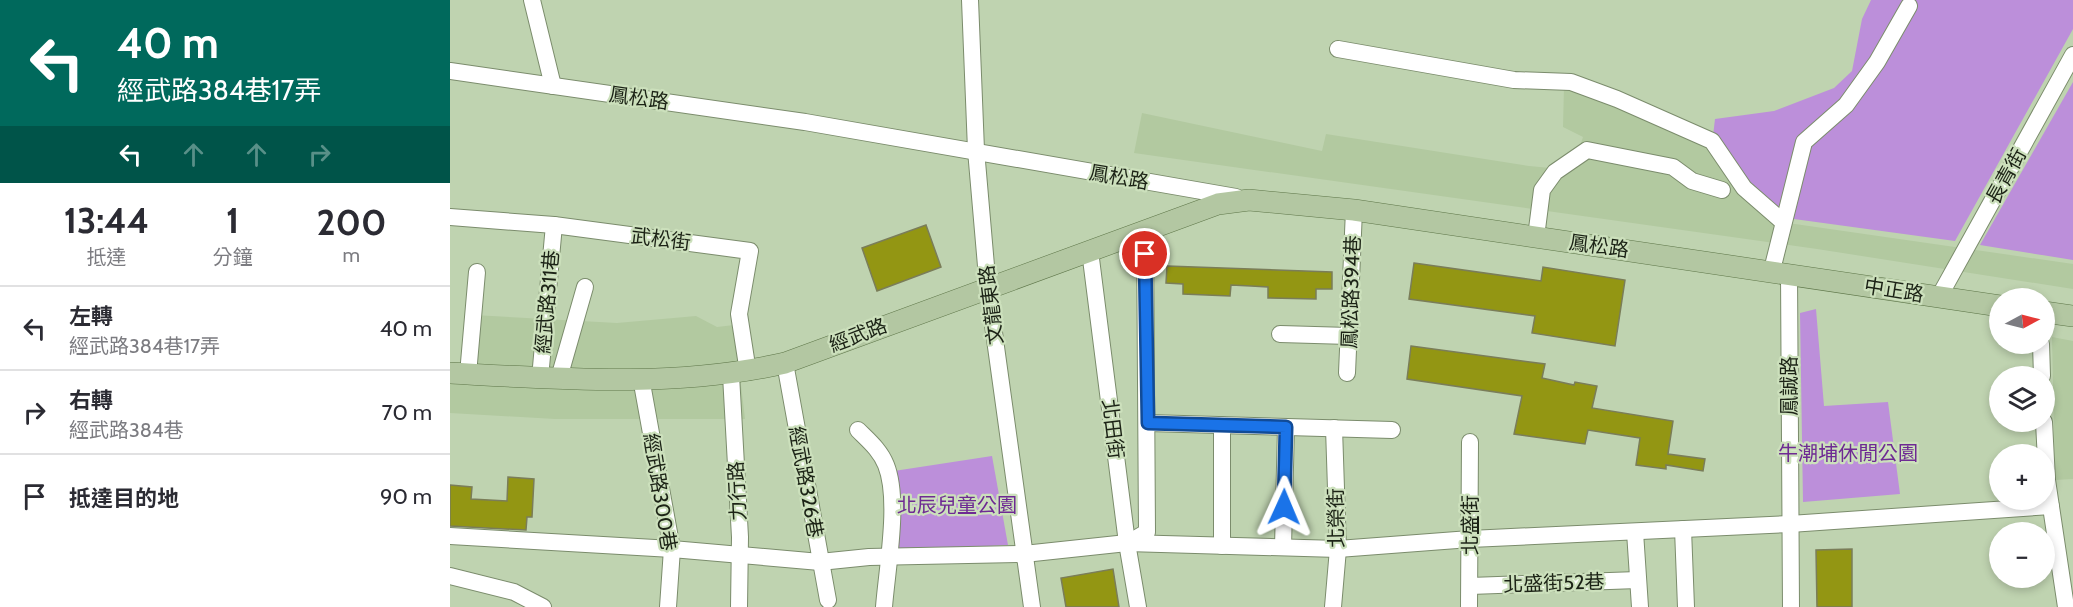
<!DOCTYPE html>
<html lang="zh-TW">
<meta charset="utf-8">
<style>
:root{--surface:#fff;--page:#f7f7f7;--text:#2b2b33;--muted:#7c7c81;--line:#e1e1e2}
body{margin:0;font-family:Cabin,"Noto Sans TC",sans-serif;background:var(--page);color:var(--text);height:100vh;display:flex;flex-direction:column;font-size:22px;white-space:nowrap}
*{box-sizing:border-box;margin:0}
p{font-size:20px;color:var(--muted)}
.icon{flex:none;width:33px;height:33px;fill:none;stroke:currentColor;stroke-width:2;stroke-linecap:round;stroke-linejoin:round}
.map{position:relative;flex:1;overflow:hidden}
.side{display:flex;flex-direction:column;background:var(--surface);width:450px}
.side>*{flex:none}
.banner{background:#00695c;color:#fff;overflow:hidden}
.needle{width:39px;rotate:83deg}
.tools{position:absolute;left:1539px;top:288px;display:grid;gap:12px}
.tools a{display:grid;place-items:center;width:66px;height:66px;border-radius:50%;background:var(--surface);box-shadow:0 3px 9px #0003;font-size:30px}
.pin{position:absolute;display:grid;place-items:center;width:51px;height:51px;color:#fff;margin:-26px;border:3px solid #fff;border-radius:50%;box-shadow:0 2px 6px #0007}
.me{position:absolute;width:66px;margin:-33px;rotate:1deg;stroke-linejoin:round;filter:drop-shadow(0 0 4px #0008)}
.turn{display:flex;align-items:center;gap:21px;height:126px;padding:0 18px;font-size:27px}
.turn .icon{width:78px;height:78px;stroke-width:2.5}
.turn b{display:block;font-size:42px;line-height:51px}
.lanes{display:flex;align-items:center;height:57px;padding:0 18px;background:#0003;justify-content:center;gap:30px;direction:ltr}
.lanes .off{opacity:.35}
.eta{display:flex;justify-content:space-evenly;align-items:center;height:102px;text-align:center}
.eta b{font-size:36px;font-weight:700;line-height:42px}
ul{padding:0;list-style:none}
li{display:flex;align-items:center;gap:18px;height:84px;padding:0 18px;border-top:2px solid var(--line)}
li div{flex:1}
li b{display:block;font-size:22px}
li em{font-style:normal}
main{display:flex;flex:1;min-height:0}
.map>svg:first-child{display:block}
</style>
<main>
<section class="side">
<div class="banner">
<div class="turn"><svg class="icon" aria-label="left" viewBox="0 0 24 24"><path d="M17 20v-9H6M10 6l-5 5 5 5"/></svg><div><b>40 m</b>經武路384巷17弄</div></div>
<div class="lanes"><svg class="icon" aria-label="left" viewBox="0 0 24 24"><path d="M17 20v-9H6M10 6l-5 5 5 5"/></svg><svg class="icon off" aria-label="ahead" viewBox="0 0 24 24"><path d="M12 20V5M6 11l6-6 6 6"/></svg><svg class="icon off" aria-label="ahead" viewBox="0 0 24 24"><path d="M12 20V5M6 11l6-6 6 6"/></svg><svg class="icon off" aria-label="right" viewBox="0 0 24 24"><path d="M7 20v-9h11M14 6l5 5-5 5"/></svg></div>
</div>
<div class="eta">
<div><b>13:44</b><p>抵達</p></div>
<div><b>1</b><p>分鐘</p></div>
<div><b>200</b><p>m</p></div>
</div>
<ul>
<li><svg class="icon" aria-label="left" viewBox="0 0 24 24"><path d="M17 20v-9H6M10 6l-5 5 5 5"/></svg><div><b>左轉</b><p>經武路384巷17弄</p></div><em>40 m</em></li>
<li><svg class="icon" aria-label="right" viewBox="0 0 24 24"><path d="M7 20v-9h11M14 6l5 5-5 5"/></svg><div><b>右轉</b><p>經武路384巷</p></div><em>70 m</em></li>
<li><svg class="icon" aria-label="arrive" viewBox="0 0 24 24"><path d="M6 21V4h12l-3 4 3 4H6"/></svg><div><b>抵達目的地</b></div><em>90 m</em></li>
</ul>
</section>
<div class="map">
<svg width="1623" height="607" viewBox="0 0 1623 607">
<rect width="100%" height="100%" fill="#bfd3b0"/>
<g fill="#b2c9a0">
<path d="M1114 86 1256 142 1338 223 1623 264V289L1367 249 684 153 692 113 872 151 876 134 1079 166 1122 170 1133 137 1113 127Z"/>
<path d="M24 315 167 323 246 316 267 327 284 325 295 419H105L0 413V382L18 383Z"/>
<path d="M1602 337 1623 341V479L1605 480Z"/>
</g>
<g fill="#bc8fda">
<path d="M1421 0H1623V29L1505 241 1344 219 1291 179 1263 136 1265 119 1324 111 1384 88 1402 71 1412 19Z"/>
<path d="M1623 82V260L1530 245Z"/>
<path d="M1366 309 1374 406 1438 402 1450 494 1353 502 1350 313Z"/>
<path d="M542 456 558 545 445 551 444 471Z"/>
</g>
<g fill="#939613" stroke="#7a7d59" stroke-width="1.5">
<path d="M476 225 491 267 427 291 412 248Z"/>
<path d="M964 263 1091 281 1093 267 1175 280 1165 346 1082 333 1085 316 959 299Z"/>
<path d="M717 266 882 272V289H866V299L818 298V287L801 286 781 285 780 296 733 294V284L716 283Z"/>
<path d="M961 346 1095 364 1092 378 1124 385 1125 382 1147 386 1142 408 1223 421 1218 454 1255 459 1253 471 1216 465V469L1186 465 1190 438 1138 430 1135 444 1064 434 1072 396 957 379Z"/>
<path d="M58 477 84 479 82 517H77L76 530 0 526V485L22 487 21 499 57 501Z"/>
<path d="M1402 549V607H1367L1366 550Z"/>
<path d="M663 569 669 607H616L611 578Z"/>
</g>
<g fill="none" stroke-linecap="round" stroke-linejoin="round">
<g stroke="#7b8c6c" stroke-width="18">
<g id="minor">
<path d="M82 0 103 86"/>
<path d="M520 0 526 150 538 289 582 607"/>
<path d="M888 49 1064 80 1121 82 1167 99 1262 141 1294 188 1333 222"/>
<path d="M0 71 355 122 786 197"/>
<path d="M0 217 104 225 300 251 289 314 298 372"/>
<path d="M1086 237 1092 190 1105 172 1137 150 1223 167 1242 181 1272 190"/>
<path d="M640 251 677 543 688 607"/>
<path d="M1322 270 1354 142 1396 105 1427 62 1459 6"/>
<path d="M1339 273 1341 607"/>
<path d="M1489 297 1623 55"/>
<path d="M830 334 899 336"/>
<path d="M1591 344 1592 376"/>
<path d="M335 363 378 600"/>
<path d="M897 373 904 210"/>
<path d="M18 374 27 272"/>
<path d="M281 375 290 537 289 607"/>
<path d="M90 378 104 225"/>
<path d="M109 378 135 287"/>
<path d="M191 378 222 549 218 607"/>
<path d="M1594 422 1597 480 1616 607"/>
<path d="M698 423 942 430"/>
<path d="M772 425V546"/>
<path d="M408 430C419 441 430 450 436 465 450 500 437 568 434 607"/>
<path d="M1233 529 1236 607"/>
<path d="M1185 532 1190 607"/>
<path d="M0 536 222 549 370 562 419 557 574 554 677 543 888 549 1020 539 1340 524 1601 506"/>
<path d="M678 543 697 532 695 231"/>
<path d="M833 547 836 427"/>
<path d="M0 576 64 592 93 607"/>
<path d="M1020 586 1188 580"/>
<path d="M883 607 888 549 884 428"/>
<path d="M1019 607 1020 442"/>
</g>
</g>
<g stroke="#5e7649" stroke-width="22">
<g id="major">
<path d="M1594 312 1623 316"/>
<path d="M0 373C111 379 226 388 335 363L768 204 799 200 904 210 1550 306"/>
</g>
</g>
<use href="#minor" stroke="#fff" stroke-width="16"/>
<use href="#major" stroke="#b3c7a2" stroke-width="21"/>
</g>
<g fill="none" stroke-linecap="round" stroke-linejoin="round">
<g stroke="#114b97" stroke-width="15">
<path id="route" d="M695 254 698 423 836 427 834 507"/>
</g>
<use href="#route" stroke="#1a73e8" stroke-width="10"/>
</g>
<g text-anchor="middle" stroke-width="4.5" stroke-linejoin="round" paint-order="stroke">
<g font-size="20" fill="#1c2316" stroke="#cce0bc">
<text transform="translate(189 98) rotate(8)" y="7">鳳松路</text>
<text transform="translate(1556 176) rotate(-61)" y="7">長青街</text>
<text transform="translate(669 177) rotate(10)" y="7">鳳松路</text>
<text transform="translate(211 239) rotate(7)" y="7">武松街</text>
<text transform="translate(1149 246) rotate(8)" y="7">鳳松路</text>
<text transform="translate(1444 290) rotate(9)" y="7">中正路</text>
<text transform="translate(901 292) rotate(-88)" y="7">鳳松路394巷</text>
<text transform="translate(97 302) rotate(-85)" y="7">經武路311巷</text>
<text transform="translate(541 305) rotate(-97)" y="7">文龍東路</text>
<text transform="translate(408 335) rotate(-21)" y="7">經武路</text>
<text transform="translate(1339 386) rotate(-90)" y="7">鳳誠路</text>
<text transform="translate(663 429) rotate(83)" y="7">北田街</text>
<text transform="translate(356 482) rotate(80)" y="7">經武路326巷</text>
<text transform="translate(287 491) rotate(-93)" y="7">力行路</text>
<text transform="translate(210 492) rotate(81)" y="7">經武路300巷</text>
<text transform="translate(886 518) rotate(-91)" y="7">北榮街</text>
<text transform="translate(1020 525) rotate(-90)" y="7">北盛街</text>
<text transform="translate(1104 583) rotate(-2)" y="7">北盛街52巷</text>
</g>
<g font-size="20" fill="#6e2a93" stroke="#cce0bc">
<text x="1398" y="460">牛潮埔休閒公園</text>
<text x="507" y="512">北辰兒童公園</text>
</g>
</g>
</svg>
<div class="tools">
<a><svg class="needle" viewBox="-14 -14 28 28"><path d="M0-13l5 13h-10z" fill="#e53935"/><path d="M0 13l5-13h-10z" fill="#7c7c81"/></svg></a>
<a><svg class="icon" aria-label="layers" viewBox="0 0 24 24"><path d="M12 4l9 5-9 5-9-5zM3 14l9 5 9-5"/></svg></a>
<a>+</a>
<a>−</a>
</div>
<div class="pin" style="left:695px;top:254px;background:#d93025"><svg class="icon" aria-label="arrive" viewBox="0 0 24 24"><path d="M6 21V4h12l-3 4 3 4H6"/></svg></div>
<svg class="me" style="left:834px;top:507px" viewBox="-20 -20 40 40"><path d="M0-17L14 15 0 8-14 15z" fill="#1a73e8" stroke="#fff" stroke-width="4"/></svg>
</div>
</main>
